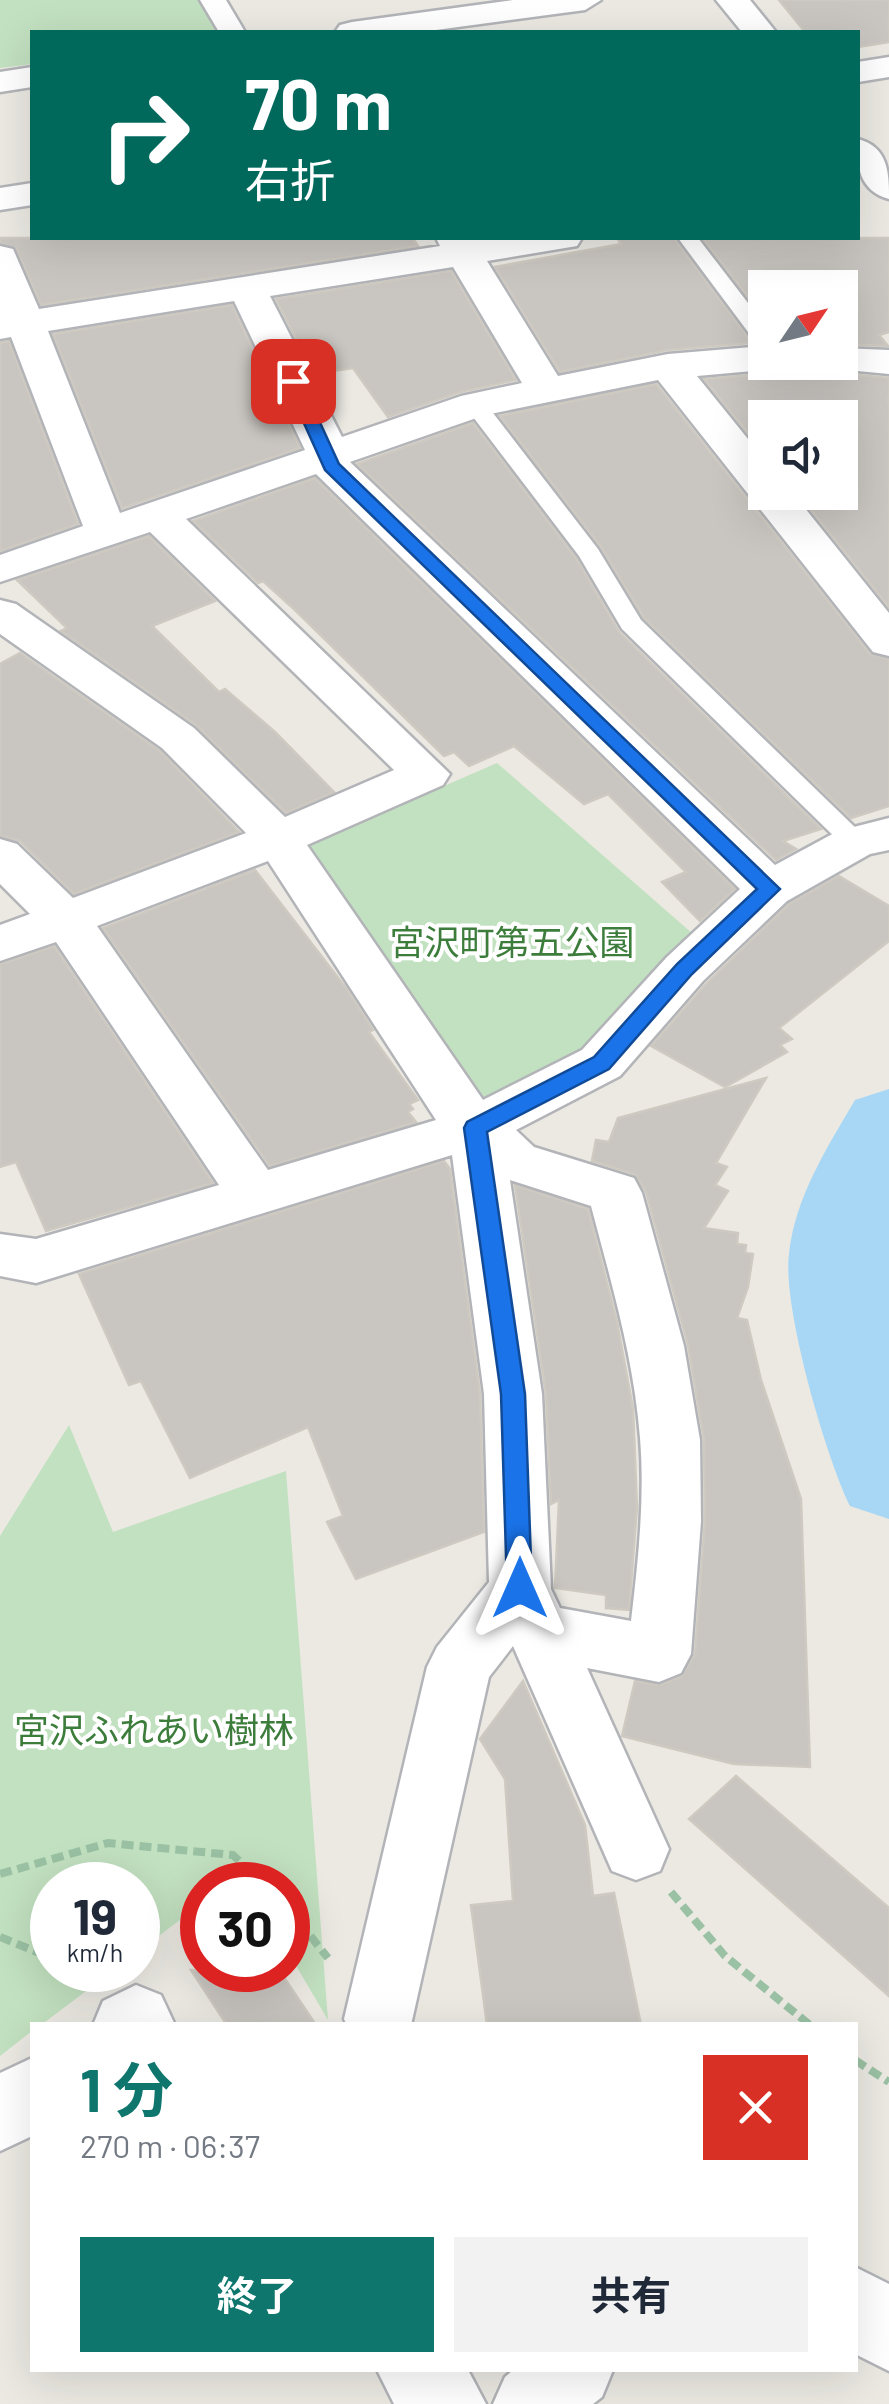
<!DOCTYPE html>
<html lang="ja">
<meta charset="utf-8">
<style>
:root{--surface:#fff;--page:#f2f2f3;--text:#1f2937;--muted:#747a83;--accent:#0f766e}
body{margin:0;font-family:Barlow,"Noto Sans JP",sans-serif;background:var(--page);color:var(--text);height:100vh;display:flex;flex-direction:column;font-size:38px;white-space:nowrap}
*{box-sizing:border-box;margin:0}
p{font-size:32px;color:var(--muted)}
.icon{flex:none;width:55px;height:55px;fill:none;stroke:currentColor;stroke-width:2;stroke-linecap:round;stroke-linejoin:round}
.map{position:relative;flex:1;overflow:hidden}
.panel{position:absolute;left:30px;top:2022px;width:828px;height:350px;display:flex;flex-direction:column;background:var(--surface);border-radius:0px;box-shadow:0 10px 40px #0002}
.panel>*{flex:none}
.banner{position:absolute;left:30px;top:30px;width:830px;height:210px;border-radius:0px;box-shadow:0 10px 40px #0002;background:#00695c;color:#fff;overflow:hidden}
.needle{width:65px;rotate:55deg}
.tools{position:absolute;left:748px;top:270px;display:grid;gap:20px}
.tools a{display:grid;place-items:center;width:110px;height:110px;border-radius:0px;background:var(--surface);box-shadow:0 10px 40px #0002;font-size:50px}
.speed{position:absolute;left:30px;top:1862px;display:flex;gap:20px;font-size:50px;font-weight:700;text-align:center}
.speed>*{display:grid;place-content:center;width:130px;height:130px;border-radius:50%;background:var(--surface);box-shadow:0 10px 40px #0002;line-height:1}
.speed small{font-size:25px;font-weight:400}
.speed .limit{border:15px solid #d22;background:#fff;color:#111}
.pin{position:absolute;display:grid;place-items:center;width:85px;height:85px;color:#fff;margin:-42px;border-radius:20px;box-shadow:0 5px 15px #0006}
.me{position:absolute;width:110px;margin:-55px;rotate:0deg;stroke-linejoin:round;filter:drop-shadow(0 0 8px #0008)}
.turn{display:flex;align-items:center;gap:35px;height:210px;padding:0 50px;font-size:45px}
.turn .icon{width:130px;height:130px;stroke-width:2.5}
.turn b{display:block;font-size:70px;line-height:85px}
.round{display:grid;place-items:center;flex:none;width:105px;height:105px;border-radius:0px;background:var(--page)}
.summary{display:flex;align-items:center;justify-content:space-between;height:170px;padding:0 50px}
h1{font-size:60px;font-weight:700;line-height:75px;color:var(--accent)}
.cta{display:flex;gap:20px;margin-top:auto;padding:20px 50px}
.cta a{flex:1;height:115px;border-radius:0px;background:var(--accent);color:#fff;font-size:40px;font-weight:700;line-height:115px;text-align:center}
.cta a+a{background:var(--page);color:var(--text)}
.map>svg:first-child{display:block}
</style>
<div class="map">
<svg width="889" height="2404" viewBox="0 0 889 2404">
<rect width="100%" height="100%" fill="#ebe9e2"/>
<g fill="#c2e1c0">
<path d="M0 0H215L233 32H32V64L0 68Z"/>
<path d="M497 763 693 934 586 1051 465 1108 304 847Z"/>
<path d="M69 1425 113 1532 286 1471 328 2020 288 1952V1885H248L241 1874 227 1885H202V1903L138 1952V1885H52V1970H114L41 2025H32V2031L0 2056V1536Z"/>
</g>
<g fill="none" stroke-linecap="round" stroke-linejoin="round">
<path fill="#a7d7f5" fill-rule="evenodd" d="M889 1089V1519L850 1506C826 1457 782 1307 789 1254 795 1197 827 1148 855 1100Z"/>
</g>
<g fill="#c9c5c0" stroke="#cfcac1" stroke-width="2.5">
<path d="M779 0H889V42L858 47V32H805Z"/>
<path d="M0 238H413L418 246 41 305 16 248 0 243Z"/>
<path d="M617 238H674L752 343 667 350 560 372 495 267 621 244Z"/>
<path d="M702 238H889V332L879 335 888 346 840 344V288H765V319Z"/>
<path d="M451 271 516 380 460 392 388 417 353 368 314 374 276 299Z"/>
<path d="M232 305 300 448 122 508 53 334Z"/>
<path d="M9 341 78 524 0 551V343Z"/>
<path d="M786 362H819L826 372 889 378V607L797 492H840V418H765V454L704 379 765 374Z"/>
<path d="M656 384 870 654 889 659V806L851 818 644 618 601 547 500 416Z"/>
<path d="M473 423 576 558 619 632 821 829 783 841 796 849 776 860 357 464Z"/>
<path d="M315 478 735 889 700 921 662 882 686 872 608 794 584 804 514 746 469 766 454 752 444 756 295 610 263 581 258 583 193 521Z"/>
<path d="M149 536 215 601 152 626 219 692 225 689 275 732 334 792 286 813 196 725 61 631 67 628 17 580Z"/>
<path d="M20 653 160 751 239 832 74 894 20 841 0 836V664Z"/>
<path d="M255 870 346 988 373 1030 369 1032 418 1100 409 1104 413 1109 408 1112 416 1122 270 1166 103 928Z"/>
<path d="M839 876 889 906V941L779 1028 792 1039 780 1045 787 1052 725 1087 651 1046 706 984 789 904Z"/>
<path d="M54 946 213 1183 46 1231 16 1162 0 1167V964Z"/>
<path d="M766 1078 716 1163 727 1167 715 1185 728 1191 704 1228 738 1233 737 1244 746 1245 745 1253 753 1254 748 1287 737 1318 747 1320 761 1380 801 1499 810 1767 734 1764 622 1736 635 1681 660 1685 682 1676 695 1654 705 1521 704 1440 688 1345 646 1192 635 1174 592 1161 596 1140 609 1142 618 1118Z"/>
<path d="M444 1161 450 1169 480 1394 484 1532 356 1579 327 1522 343 1516 308 1427 190 1478 141 1381 129 1385 79 1274Z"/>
<path d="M515 1185 588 1209 617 1322 633 1409 637 1507 629 1610 606 1608V1595L555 1588 559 1500 551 1504 546 1394Z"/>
<path d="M523 1681 585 1825 593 1896 614 1893 641 2025H487L471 1905 513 1901 505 1779 480 1739Z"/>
<path d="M736 1776 889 1908V1996L689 1819Z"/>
<path d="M191 1970H279L316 2025H227Z"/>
</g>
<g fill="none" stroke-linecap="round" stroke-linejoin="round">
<g stroke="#b2b4b8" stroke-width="5">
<g id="service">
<path d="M678 238H698L765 325V345L757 344Z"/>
<path d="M475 398 483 400 598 549 641 620 864 836 868 842 864 848H846L622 629 579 556 464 405Z"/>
</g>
</g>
<g stroke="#b2b4b8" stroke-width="5">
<path id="pedestrian" d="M200 0H226L245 32H219Z"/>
</g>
<g stroke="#b2b4b8" stroke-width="5">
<g id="minor">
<path d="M716 0H750L776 32H742Z"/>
<path d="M889 57V77L858 82V62Z"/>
<path d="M858 139C888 147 889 172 889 199 859 191 856 165 858 139Z"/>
<path d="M32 183V205L0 210V188Z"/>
<path d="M436 238H582L577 246 487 261 558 376 668 354 765 346V362H782L765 370 697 376 765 460V492H792L889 613V656L873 652 658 380 485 415 350 462 775 865 838 831 889 818V850L870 854 787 901 703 981 620 1076 516 1130 534 1147 634 1178 642 1193 684 1346 700 1440 701 1521 691 1654 681 1673 659 1682 587 1668 669 1849 660 1871 636 1880 612 1871 513 1646 489 1677 411 2025H347L344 2019 427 1667 437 1647 489 1582 484 1394 452 1155 36 1283 0 1276V1234L36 1239 219 1185 56 942 0 961V925L30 914 0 884V839L17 844 73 898 246 833 162 748 0 634V600L16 604 194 728 285 817 394 770 150 532 0 582V555L83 526 11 337 0 339V246L13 249 39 309 440 246ZM453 267 522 383 461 396 342 437 270 296ZM234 301 305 450 120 513 48 331ZM316 474 740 889 667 957 582 1050 483 1100 307 845 443 785 450 774 186 519ZM268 861 436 1120 268 1170 97 926ZM510 1180 591 1206C611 1282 634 1359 640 1438 645 1499 638 1561 631 1621L560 1608 551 1589 542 1394Z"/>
<path d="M840 348 889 350V374L826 368 822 362H840Z"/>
<path d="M136 1985 161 1995 175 2025H93L103 2001Z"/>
<path d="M32 2058V2136L0 2151V2073Z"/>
<path d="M855 2267 889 2284V2371L855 2354Z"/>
<path d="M377 2370H468L486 2404H394Z"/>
<path d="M513 2370H613L602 2397 593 2404H493L505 2377Z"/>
</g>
</g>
<g stroke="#b2b4b8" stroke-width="5">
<g id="tertiary">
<path d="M513 0H601L585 10 421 32H335L340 25 352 22Z"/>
<path d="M32 67V87L0 92V72Z"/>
</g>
</g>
<g stroke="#9ac1a3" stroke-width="8" stroke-dasharray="12 6" stroke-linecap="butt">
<path d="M0 1874 108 1843 233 1855 264 1885"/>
<path d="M671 1892 725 1956 810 2025"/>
<path d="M288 1908 328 1958"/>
<path d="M0 1937 52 1958"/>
<path d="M855 2060 889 2082"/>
</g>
<use href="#service" fill="#fff" fill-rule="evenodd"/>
<use href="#pedestrian" fill="#fff" fill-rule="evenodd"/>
<use href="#minor" fill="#fff" fill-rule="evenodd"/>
<use href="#tertiary" fill="#fff" fill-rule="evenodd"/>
</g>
<path fill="#1a73e8" stroke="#114b97" stroke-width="2.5" d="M293 376 301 381 339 464 780 889 692 974 609 1069 487 1132 525 1394 532 1588 520 1599 507 1588 501 1394 464 1128 467 1122 594 1057 677 964 757 889 325 470 285 381Z"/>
<g text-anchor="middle" stroke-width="8" stroke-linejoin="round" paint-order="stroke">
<g font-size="35" fill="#3d7d3c" stroke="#fff">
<text x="512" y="955">宮沢町第五公園</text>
<text x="154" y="1743">宮沢ふれあい樹林</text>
</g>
</g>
</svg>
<div class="tools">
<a><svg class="needle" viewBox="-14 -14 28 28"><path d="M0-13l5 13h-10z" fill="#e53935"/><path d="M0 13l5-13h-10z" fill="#747a83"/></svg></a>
<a><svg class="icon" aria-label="sound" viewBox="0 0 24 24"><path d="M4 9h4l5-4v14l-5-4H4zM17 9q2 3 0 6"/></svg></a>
</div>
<div class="speed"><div>19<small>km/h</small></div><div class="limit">30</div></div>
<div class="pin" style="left:293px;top:381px;background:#d93025"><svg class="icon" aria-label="arrive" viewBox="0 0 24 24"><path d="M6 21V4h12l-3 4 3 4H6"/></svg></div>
<svg class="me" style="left:520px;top:1588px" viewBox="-20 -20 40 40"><path d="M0-17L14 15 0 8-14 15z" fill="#1a73e8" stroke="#fff" stroke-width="4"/></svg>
<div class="banner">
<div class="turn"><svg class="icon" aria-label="right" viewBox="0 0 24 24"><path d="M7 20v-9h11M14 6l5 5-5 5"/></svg><div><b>70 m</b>右折</div></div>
</div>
<section class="panel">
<div class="summary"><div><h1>1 分</h1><p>270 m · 06:37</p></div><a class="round" style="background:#d93025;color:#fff"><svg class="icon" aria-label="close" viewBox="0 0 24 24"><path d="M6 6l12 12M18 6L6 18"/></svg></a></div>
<div class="cta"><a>終了</a><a>共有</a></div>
</section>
</div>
